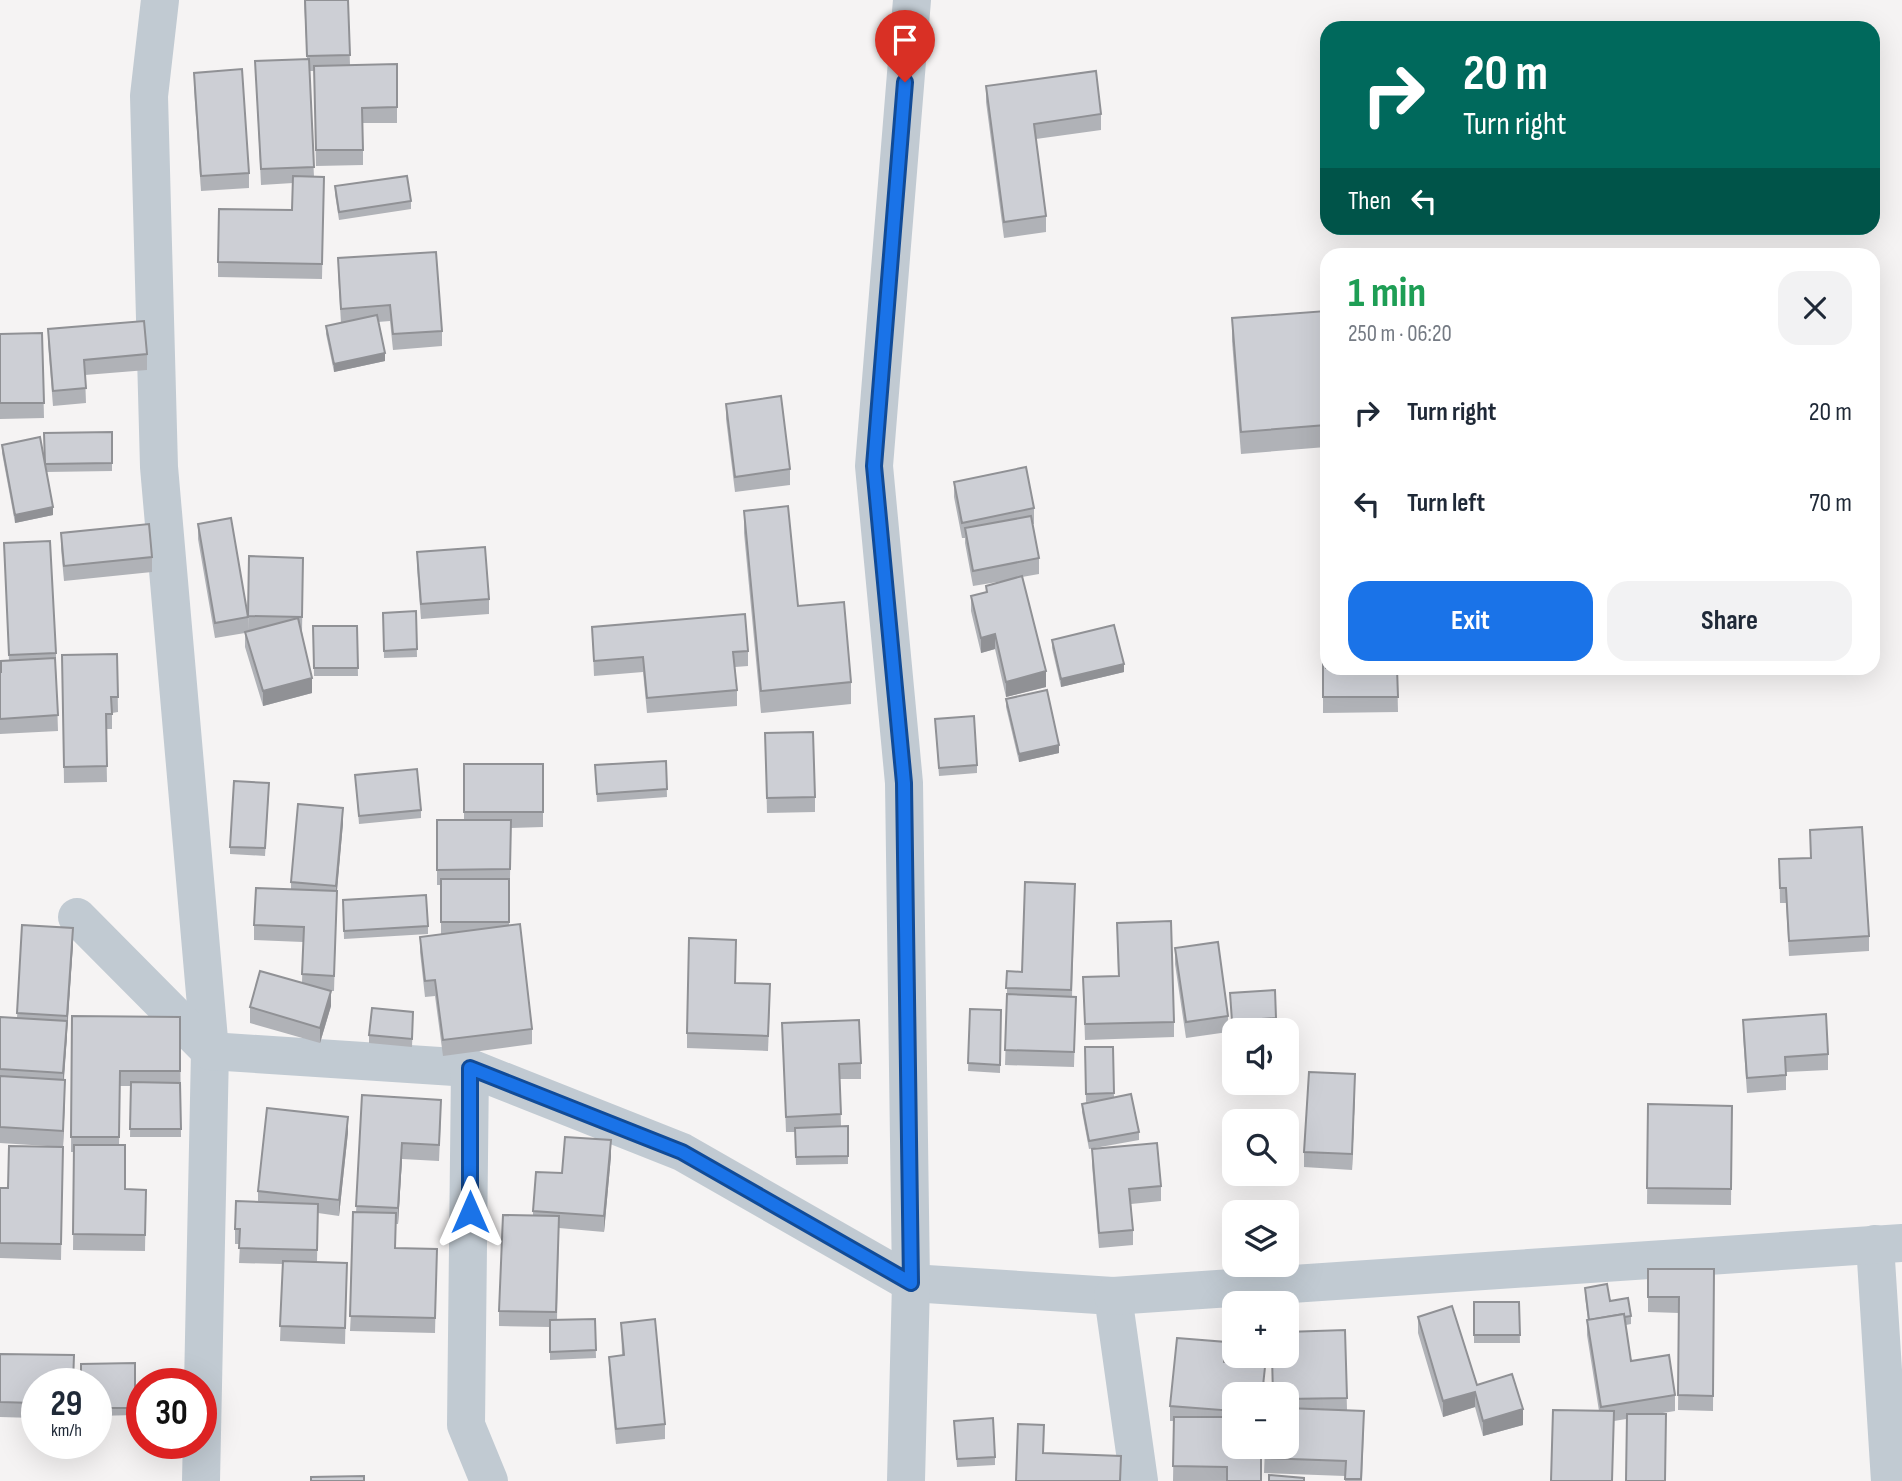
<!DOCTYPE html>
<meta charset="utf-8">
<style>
:root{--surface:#fff;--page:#f2f2f3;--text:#1f2937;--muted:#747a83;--accent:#1a73e8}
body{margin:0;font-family:"Sofia Sans Condensed",sans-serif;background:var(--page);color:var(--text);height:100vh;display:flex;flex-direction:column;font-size:26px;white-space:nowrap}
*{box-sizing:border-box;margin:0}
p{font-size:23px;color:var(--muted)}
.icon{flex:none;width:38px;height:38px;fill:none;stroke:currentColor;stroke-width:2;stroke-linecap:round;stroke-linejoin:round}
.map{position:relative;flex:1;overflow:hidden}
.drawer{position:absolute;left:1320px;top:248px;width:560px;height:427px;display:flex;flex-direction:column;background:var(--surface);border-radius:21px;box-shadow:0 7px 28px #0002}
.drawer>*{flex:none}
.top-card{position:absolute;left:1320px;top:21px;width:560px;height:214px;border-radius:21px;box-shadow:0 7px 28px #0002;background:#00695c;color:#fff;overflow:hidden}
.controls{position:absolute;left:1222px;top:1018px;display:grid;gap:14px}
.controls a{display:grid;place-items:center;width:77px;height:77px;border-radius:14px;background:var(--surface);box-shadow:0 7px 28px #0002;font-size:35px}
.speed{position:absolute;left:21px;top:1368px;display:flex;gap:14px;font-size:35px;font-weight:700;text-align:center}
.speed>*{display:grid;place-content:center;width:91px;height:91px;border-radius:50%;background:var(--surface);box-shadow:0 7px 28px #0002;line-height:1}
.speed small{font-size:18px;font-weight:400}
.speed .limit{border:10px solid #d22;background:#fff;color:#111}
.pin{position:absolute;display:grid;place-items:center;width:60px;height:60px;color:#fff;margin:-72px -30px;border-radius:50% 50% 50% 0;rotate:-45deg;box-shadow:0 0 7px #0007}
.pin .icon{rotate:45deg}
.me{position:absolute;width:77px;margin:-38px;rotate:0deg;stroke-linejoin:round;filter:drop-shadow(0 0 5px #0008)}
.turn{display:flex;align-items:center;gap:24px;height:147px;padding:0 28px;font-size:32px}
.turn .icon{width:91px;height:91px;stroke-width:2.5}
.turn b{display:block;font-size:49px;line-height:60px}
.then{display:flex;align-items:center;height:66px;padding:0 28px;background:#0003;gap:14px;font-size:26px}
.round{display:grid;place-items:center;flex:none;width:74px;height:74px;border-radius:21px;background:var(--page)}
.head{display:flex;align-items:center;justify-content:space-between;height:119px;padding:0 28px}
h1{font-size:42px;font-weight:700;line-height:52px;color:#1e9e55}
.action{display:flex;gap:14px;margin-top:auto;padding:14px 28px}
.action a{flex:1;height:80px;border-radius:21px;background:var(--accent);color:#fff;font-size:28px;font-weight:700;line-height:80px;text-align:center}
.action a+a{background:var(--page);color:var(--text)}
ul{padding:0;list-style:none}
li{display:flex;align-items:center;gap:21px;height:91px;padding:0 28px}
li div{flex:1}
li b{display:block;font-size:26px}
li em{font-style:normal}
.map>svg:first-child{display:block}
</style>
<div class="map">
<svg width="1902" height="1481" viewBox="0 0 1902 1481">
<rect width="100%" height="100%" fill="#f5f3f3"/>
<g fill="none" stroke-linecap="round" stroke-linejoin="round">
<g stroke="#c1cad2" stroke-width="38">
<path d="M160 0 149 96 159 467 210 1051 201 1481"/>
<path d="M77 917 210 1051 470 1068 682 1152 911 1283 1113 1296 1139 1481"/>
<path d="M470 1068 466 1425 489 1481"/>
<path d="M1875 1244 1890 1481"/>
<path d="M1113 1296 1902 1243"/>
<path d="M906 1481 911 1283 904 783 874 466 912 0"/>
</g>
</g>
<g fill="#b0b2b7">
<path d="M304 0H348L350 65 397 107V123H363V165L316 166 314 71H309L314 177H324L322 279 218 277V262L292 210 293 183 261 185 255 61 307 59Z"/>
<path d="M194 73 249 173V188L201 191 194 88Z"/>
<path d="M986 86 1101 114V130L1036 139 1046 216V232L1004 238 986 102Z"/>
<path d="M335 186 411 201V209L339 220 335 194Z"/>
<path d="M338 258 442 331V346L393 350 390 321 378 322 385 361 334 372 326 334V326L341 323 338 273Z"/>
<path d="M1326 311V447L1241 454 1232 341V318Z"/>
<path d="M48 329 147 354V370L85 375 86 403 53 406 48 344Z"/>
<path d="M42 333 44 418 0 419V334Z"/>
<path d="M726 404 790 469V485L735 492 726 419Z"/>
<path d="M112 432V471L46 472 53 515 15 523 2 453V445L45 465 44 433Z"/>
<path d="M954 482 1034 508V524H1033L1039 558V574L1022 577 1046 687 1006 697 995 649 981 653 971 611V596L986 593V586L1009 580 973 586 965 543V538H962L954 497Z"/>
<path d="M744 511 798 606 851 682V704L761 713 744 533Z"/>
<path d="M198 524 248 617V631L249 556 303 573 302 632 312 693 263 706 245 647V633L215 638 198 539Z"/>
<path d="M61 533 152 557V572L64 581 61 549Z"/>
<path d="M1326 539V598H1322V582Z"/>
<path d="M4 543 56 653V668L58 731 0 734V672H1L9 661Z"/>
<path d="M417 552 489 599V614L421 619 417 568Z"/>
<path d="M416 611 417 657 384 658 383 613Z"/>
<path d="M313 626H357L358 676H314Z"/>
<path d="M592 627 748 651V666L735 667 737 690V706L647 713 643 672 594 676Z"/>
<path d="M1052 640 1124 672 1061 687 1052 648Z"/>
<path d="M117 654 118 712 112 713V729H106L107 782 64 783 62 655Z"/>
<path d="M1323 658 1397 668 1398 712 1323 713Z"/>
<path d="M1006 699 1059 753 1019 762 1006 707Z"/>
<path d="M935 719 977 765V773L939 776Z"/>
<path d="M765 733 815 797V812L767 813Z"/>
<path d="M666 761 667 797 597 802 595 765Z"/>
<path d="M464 764H543V827L511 828 509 925 532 1029V1044L443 1056 435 996 425 997 420 952V937L441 934V885H437V820H464Z"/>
<path d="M355 775 421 810V818L359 824Z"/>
<path d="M269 791 265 856 230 854V847Z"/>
<path d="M343 823 337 891 334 991H331V1006L320 1043 250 1023V1007L302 983 303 942 254 940V925L291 889V882Z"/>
<path d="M1810 830 1869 936V951L1789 956 1786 903H1780L1779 859 1810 858Z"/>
<path d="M1075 884 1072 997H1076L1074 1067 1005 1065 1007 1003V971L1022 972Z"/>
<path d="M343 900 428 926V934L344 939Z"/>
<path d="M1117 923 1174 1022V1037L1085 1040 1083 977 1118 976Z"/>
<path d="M22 925 73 944 64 1080 65 1095 63 1147 0 1143V1017L17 1018Z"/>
<path d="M1175 948 1228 1016V1032L1186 1038 1175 964Z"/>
<path d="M735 983 770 1000 768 1051 687 1048V1033Z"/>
<path d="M1275 990 1276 1026 1232 1029 1230 993Z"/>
<path d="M970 1009 1001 1010 1000 1073 968 1071Z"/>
<path d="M72 1016 180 1017 181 1137H130L131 1086H120L119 1145 125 1189 146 1190 145 1251 73 1250 74 1152H71Z"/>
<path d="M413 1020 412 1047 369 1043V1035Z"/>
<path d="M1743 1020 1828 1054V1070L1786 1072V1090L1747 1093 1743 1035Z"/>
<path d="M782 1023 861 1063V1079H840L841 1126H848V1164L796 1165 795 1132H786Z"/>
<path d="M1085 1047H1113L1114 1098 1139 1132V1140L1089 1149 1082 1112V1104L1095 1101 1086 1102Z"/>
<path d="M1355 1090 1352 1170 1304 1167V1152Z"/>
<path d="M362 1095 441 1115 439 1161 402 1159 398 1224H396L395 1248 437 1249 435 1333 350 1331Z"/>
<path d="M1648 1104 1732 1106 1731 1205 1647 1204Z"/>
<path d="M348 1132 339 1216 318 1213 317 1262 347 1263 345 1344 280 1341 283 1264 239 1263 240 1244H235V1229L258 1202V1191Z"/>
<path d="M63 1147 61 1260 0 1258V1188H8Z"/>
<path d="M1092 1149 1161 1186V1201L1131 1204 1133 1230V1245L1099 1248 1092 1165Z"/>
<path d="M611 1156 604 1232 559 1228 557 1320 595 1319 596 1358 550 1360V1327L499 1326V1311L533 1216V1211L562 1173Z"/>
<path d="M1648 1269H1714L1713 1411 1678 1410 1679 1313 1648 1312Z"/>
<path d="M1585 1288 1610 1301 1631 1316V1324L1626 1325 1631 1361 1675 1395V1411L1614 1421 1599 1411 1587 1335V1320H1588L1585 1296Z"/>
<path d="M1474 1302H1519L1520 1343H1474Z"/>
<path d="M1418 1317 1477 1385 1523 1425 1483 1436 1475 1407 1443 1417 1418 1333Z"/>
<path d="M621 1323 665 1424V1439L616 1444 609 1372V1357L622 1355Z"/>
<path d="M1345 1330 1347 1410 1364 1426 1362 1481H1345V1476L1264 1473 1265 1447H1286V1395Z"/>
<path d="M0 1354 37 1384V1442H34V1418L0 1417Z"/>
<path d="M1226 1357 1225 1362 1265 1382 1264 1395H1234V1447L1261 1481H1173L1174 1421H1170V1406Z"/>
<path d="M135 1363V1415L96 1416V1384Z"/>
<path d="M954 1421 995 1457V1465L957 1467Z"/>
</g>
<g fill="#909195">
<path d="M385 353V361L334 372V364Z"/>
<path d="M53 507V515L15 523V515Z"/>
<path d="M995 634V649L981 653V638Z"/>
<path d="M1124 664V672L1061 687V679Z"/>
<path d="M1046 671V687L1006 697V682Z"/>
<path d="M312 678V693L263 706V691Z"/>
<path d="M1059 745V753L1019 762V754Z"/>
<path d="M343 808V823L336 901V886Z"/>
<path d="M73 928V944L67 1031V1016Z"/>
<path d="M331 991V1006L320 1043V1028Z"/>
<path d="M67 1021V1037L63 1088V1073Z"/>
<path d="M1355 1074V1090L1352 1170V1154Z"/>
<path d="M65 1080V1095L63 1147V1131Z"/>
<path d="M348 1117V1132L339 1216V1200Z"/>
<path d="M611 1140V1156L604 1232V1216Z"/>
<path d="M402 1143V1159L398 1224V1208Z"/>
<path d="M1475 1392V1407L1443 1417V1401Z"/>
<path d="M1523 1409V1425L1483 1436V1421Z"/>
</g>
<g fill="#cdcfd5" stroke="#909195" stroke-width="2">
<path d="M305 0H348L350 55 307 56Z"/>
<path d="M309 59 314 167 261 169 255 61Z"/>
<path d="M397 64V107L362 108 363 150H316L314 66Z"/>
<path d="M242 69 249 173 201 176 194 73Z"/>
<path d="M1096 71 1101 114 1034 124 1046 216 1004 222 986 86Z"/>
<path d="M293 176 324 177 322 264 218 262 219 209 292 210Z"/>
<path d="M407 176 411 201 339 212 335 186Z"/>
<path d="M436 252 442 331 393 334 390 305 341 309 338 258Z"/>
<path d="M1326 311V425L1241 432 1232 318Z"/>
<path d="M377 315 385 353 334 364 326 326Z"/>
<path d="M144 321 147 354 84 360 86 388 53 391 48 329Z"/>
<path d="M42 333 44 403H0V334Z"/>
<path d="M781 396 790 469 735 477 726 404Z"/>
<path d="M112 432V463L45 464 44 433Z"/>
<path d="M40 437 53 507 15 515 2 445Z"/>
<path d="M1026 467 1034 508 962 523 954 482Z"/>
<path d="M788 506 798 606 844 602 851 682 761 691 744 511Z"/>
<path d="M1031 516 1039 558 973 571 965 528Z"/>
<path d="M231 518 248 617 215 623 198 524Z"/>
<path d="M149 524 152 557 64 566 61 533Z"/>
<path d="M1324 538 1326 539V582H1322Z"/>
<path d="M50 541 56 653 9 655 4 543Z"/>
<path d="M485 547 489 599 421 604 417 552Z"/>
<path d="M249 556 303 558 302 617 248 616Z"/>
<path d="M1022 576 1046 671 1006 682 995 634 981 638 971 596 987 592 986 586Z"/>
<path d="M416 611 417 649 384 651 383 613Z"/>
<path d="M745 614 748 651 733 652 737 690 647 698 643 657 594 661 592 627Z"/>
<path d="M298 618 312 678 263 691 245 632Z"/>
<path d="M1114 625 1124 664 1061 679 1052 640Z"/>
<path d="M313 626H357L358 668H314Z"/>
<path d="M117 654 118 697H111L112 714H106L107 766 64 767 62 655Z"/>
<path d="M55 658 58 715 0 719V672H1V661Z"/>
<path d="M1323 658H1326V668H1397L1398 697H1323Z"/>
<path d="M1047 690 1059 745 1019 754 1006 699Z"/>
<path d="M974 716 977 765 939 768 935 719Z"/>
<path d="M813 732 815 797 767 798 765 733Z"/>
<path d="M666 761 667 789 597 794 595 765Z"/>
<rect x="464" y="764" width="79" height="48"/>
<path d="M417 769 421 810 359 816 355 775Z"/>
<path d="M234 781 269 783 265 848 230 847Z"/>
<path d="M298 804 343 808 336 886 291 882Z"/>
<path d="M437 820H511L510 869 437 870Z"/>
<path d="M1862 827 1869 936 1789 941 1786 888H1780L1779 859 1811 858 1810 830Z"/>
<rect x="441" y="879" width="68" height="43"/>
<path d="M1025 882 1075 884 1071 990 1006 988 1007 971 1022 972Z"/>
<path d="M256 888 337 891 334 976 302 974 304 927 254 925Z"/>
<path d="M426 895 428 926 344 931 343 900Z"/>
<path d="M1171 921 1174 1022 1085 1024 1083 977 1119 976 1117 923Z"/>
<path d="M520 924 532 1029 443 1040 435 980 425 981 420 937Z"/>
<path d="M22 925 73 928 67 1016 17 1013Z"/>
<path d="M689 938 736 940 735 983 770 984 768 1036 687 1033Z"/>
<path d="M1218 942 1228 1016 1186 1022 1175 948Z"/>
<path d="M260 971 331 991 320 1028 250 1007Z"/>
<path d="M1275 990 1276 1018 1232 1021 1230 993Z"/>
<path d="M1007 994 1076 997 1074 1052 1005 1050Z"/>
<path d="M372 1008 413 1012 412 1039 369 1035Z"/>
<path d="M970 1009 1001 1010 1000 1065 968 1063Z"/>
<path d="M1826 1014 1828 1054 1785 1057 1786 1075 1747 1078 1743 1020Z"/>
<path d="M72 1016 180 1017V1071H120L119 1137H71Z"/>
<path d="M0 1017 67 1021 63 1073 0 1069Z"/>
<path d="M859 1020 861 1063 839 1064 841 1114 786 1117 782 1023Z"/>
<path d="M1085 1047H1113L1114 1093 1086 1094Z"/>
<path d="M1309 1072 1355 1074 1352 1154 1304 1152Z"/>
<path d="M0 1076 65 1080 63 1131 0 1127Z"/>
<path d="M131 1082 180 1083 181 1129H130Z"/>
<path d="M1131 1094 1139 1132 1089 1141 1082 1104Z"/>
<path d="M362 1095 441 1100 439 1145 402 1143 398 1208 356 1206Z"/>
<path d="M1648 1104 1732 1106 1731 1189 1647 1188Z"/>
<path d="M267 1108 348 1117 339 1200 258 1191Z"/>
<path d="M848 1126V1156L796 1157 795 1128Z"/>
<path d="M565 1137 611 1140 604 1216 533 1211 536 1172 562 1173Z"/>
<path d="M1157 1143 1161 1186 1129 1189 1133 1230 1099 1233 1092 1149Z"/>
<path d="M74 1145H125V1189L146 1190 145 1235 73 1234Z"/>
<path d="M9 1146 63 1147 61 1244 0 1243V1188H8Z"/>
<path d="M236 1201 318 1204 317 1250 239 1248 240 1229H235Z"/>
<path d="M353 1212 396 1213 395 1248 437 1249 435 1318 350 1316Z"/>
<path d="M503 1215 559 1216 556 1312 499 1311Z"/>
<path d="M283 1261 347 1263 345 1328 280 1326Z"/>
<path d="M1648 1269H1714L1713 1396 1678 1395 1679 1297H1648Z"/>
<path d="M1607 1284 1610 1301 1628 1298 1631 1316 1624 1317V1314L1589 1320 1585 1288Z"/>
<path d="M1474 1302H1519L1520 1335H1474Z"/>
<path d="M1452 1306 1477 1385 1512 1374 1523 1409 1483 1421 1475 1392 1443 1401 1418 1317Z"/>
<path d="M1624 1314 1631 1361 1669 1355 1675 1395 1601 1407 1587 1320Z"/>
<path d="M595 1319 596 1350 550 1352V1320Z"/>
<path d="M655 1319 665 1424 616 1429 609 1357 624 1355 621 1323Z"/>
<path d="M1345 1330 1347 1398 1286 1399V1395H1273L1272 1356H1286V1332Z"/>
<path d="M1177 1338 1226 1342 1224 1362 1265 1367 1262 1395H1234V1411L1170 1406Z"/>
<path d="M0 1354 74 1355 73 1384H37V1426H34V1403L0 1402Z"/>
<path d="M135 1363V1408H96V1384H81V1364Z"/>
<path d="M1286 1408 1364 1411 1361 1479H1345L1346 1461 1264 1458 1265 1447H1286Z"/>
<path d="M1553 1410 1614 1411 1612 1481H1551Z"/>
<path d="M1627 1414H1666L1665 1481H1626Z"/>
<path d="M1174 1417H1234V1447H1261V1481H1227V1467L1173 1466Z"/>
<path d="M993 1418 995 1457 957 1459 954 1421Z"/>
<path d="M1018 1424 1044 1425 1043 1453 1121 1456 1120 1481H1016Z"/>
<path d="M1269 1475 1304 1478V1481H1269Z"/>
<path d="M364 1476V1481H311V1477Z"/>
</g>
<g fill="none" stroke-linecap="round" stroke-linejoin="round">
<g stroke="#114b97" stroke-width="18">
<path id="route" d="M470 1212V1068L682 1152 911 1283 904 783 874 466 905 82"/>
</g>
<use href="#route" stroke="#1a73e8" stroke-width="12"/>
</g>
</svg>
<div class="controls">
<a><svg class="icon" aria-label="sound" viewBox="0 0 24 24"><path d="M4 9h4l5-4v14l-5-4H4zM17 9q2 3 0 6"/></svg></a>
<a><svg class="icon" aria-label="search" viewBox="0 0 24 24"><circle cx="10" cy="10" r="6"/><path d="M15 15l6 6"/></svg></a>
<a><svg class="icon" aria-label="layers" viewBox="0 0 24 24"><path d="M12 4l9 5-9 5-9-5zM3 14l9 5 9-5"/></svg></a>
<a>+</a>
<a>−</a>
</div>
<div class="speed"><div>29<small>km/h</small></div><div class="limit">30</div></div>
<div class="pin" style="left:905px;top:82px;background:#d93025"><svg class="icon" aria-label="arrive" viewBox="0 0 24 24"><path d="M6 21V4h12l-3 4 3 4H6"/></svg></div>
<svg class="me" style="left:470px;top:1212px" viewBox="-20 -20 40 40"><path d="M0-17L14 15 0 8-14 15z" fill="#1a73e8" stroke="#fff" stroke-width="4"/></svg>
<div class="top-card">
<div class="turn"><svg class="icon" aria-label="right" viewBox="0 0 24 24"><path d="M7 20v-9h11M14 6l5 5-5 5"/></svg><div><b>20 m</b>Turn right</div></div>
<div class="then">Then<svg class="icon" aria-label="left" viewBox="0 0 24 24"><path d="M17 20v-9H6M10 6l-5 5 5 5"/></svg></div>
</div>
<section class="drawer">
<div class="head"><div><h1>1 min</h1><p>250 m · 06:20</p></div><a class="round"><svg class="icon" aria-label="close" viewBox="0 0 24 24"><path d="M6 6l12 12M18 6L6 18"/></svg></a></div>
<ul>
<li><svg class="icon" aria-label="right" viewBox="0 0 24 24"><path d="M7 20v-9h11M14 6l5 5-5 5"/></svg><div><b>Turn right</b></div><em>20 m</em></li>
<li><svg class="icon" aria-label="left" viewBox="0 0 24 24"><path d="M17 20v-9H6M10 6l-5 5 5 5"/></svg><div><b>Turn left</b></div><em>70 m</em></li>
</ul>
<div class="action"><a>Exit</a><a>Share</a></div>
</section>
</div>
